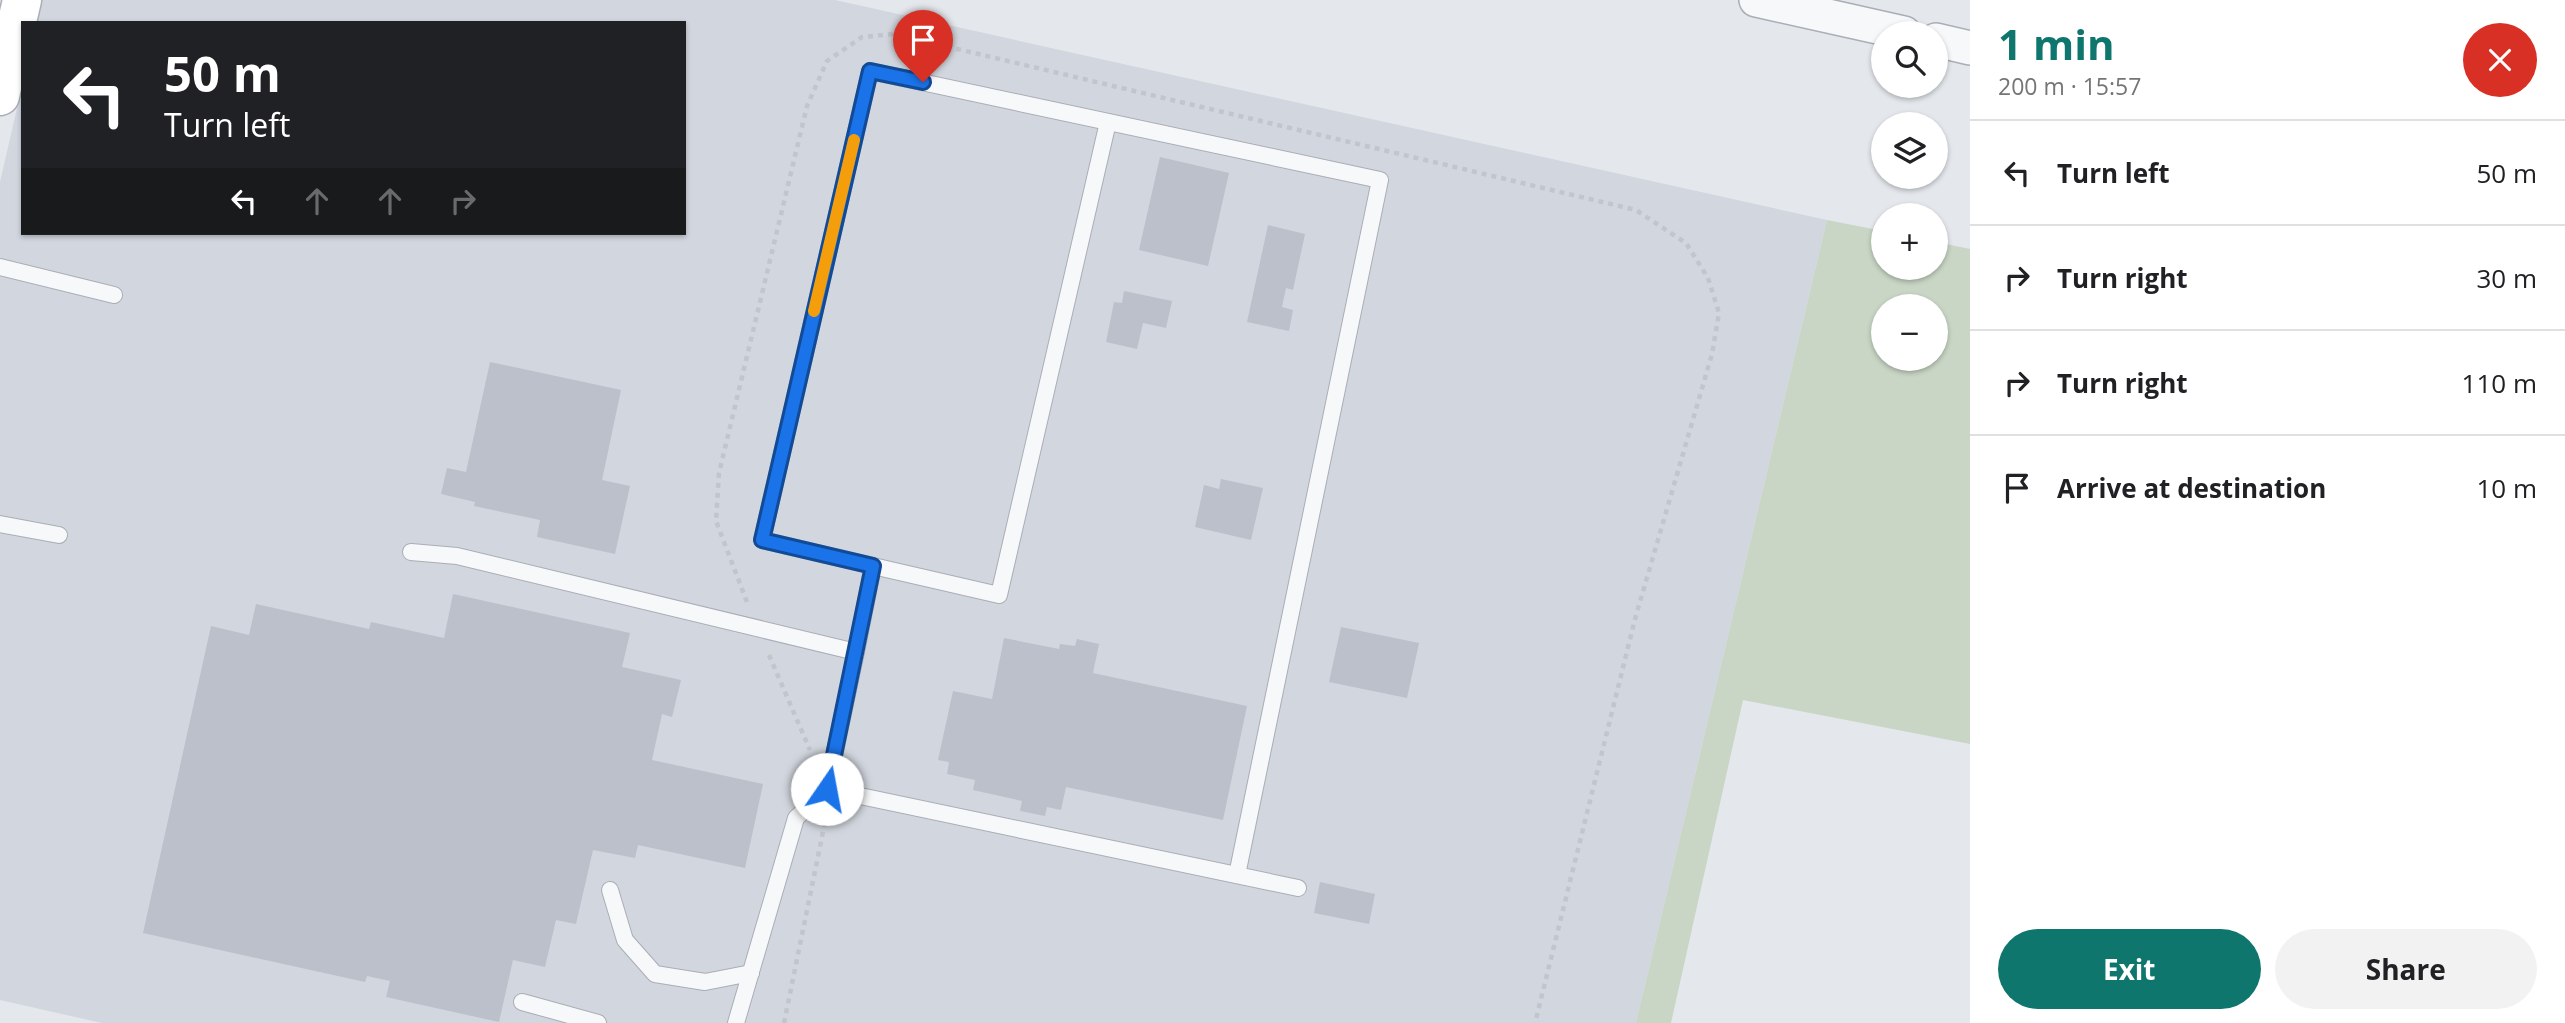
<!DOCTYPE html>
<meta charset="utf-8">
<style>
:root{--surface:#fff;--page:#f2f2f2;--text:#202124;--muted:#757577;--line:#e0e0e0;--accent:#0f766e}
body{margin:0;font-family:"Open Sans",sans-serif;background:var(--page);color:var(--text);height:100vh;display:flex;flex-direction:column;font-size:26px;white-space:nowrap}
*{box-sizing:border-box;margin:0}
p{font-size:23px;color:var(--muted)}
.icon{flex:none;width:38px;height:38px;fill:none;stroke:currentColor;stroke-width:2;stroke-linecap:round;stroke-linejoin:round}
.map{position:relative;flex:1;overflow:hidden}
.drawer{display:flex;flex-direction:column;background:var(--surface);width:595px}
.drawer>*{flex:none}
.guide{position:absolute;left:21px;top:21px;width:665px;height:214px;border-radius:0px;box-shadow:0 2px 5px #0004;background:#202124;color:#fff;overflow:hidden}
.controls{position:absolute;left:1871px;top:21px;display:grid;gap:14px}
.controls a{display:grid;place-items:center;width:77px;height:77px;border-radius:50%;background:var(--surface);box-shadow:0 2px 5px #0004;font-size:35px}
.pin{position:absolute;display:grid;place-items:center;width:60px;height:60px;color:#fff;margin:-72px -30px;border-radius:50% 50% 50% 0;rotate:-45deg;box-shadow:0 0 7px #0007}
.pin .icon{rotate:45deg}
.me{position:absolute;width:77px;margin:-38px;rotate:12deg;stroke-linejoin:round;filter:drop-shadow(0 0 5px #0008)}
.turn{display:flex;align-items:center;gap:24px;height:147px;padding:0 28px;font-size:32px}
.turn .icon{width:91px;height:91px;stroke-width:2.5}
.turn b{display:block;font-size:49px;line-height:60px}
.lanes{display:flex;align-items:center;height:66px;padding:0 28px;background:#0003;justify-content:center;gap:35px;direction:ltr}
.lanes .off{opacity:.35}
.round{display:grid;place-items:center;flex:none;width:74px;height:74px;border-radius:37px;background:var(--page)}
.head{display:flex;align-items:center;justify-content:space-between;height:119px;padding:0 28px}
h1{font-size:42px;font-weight:700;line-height:52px;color:var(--accent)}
.action{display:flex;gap:14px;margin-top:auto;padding:14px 28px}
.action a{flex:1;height:80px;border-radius:42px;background:var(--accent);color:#fff;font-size:28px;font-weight:700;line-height:80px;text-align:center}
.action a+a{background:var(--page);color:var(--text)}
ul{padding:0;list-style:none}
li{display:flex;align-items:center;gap:21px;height:105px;padding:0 28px;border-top:2px solid var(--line)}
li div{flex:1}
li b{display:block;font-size:26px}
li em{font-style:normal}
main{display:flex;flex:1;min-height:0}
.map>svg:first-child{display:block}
</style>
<main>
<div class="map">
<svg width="1970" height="1023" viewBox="0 0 1970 1023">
<rect width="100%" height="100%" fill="#e4e7ec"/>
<path fill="#d2d6de" d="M41 0H835L1827 220 1636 1023H102L0 1000V182L23 82V233H684V23H36Z"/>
<path fill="#c9d6c5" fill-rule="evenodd" d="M1827 220 1883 231V268H1936V242L1970 249V744L1743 700 1671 1023H1636ZM1883 306H1936V359H1883Z"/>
<g fill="#bbc0ca">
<path d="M1160 157 1229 173 1208 266 1139 250Z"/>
<path d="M1268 225 1305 234 1293 290 1286 288 1282 307 1293 310 1289 331 1247 322Z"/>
<path d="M1124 291 1172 301 1166 328 1143 323 1137 349 1106 342 1114 302 1122 303Z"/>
<path d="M490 362 621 390 602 480 630 486 615 554 537 537 540 520 474 506 475 502 441 494 447 468 466 472Z"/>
<path d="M1221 479 1263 488 1251 540 1195 527 1204 485 1219 489Z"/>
<path d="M453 594 630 633 622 667 681 680 672 717 662 714 652 760 763 784 745 868 638 845 635 858 593 850 576 924 556 920 545 967 513 960 499 1022 386 997 390 981 367 976 365 982 143 933 211 626 249 635 256 604 369 629 371 622 444 638Z"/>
<path d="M1341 627 1419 643 1407 698 1329 682Z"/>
<path d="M1004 638 1059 649 1060 644 1075 646 1077 639 1099 644 1093 673 1247 706 1223 820 1066 787 1061 810 1047 807 1045 816 1020 811 1022 801 973 790 975 780 947 774 949 762 938 760 953 691 992 699Z"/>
<path d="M1320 882 1375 894 1369 924 1314 913Z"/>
</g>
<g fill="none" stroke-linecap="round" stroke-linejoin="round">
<g stroke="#a9aeb7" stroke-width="18">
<g id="lane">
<path d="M0 267 114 295"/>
<path d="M0 524 59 535"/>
<path d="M411 552 457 556 856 652 827 789 1298 888"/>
<path d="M873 566 999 595 1108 122"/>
<path d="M856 652 873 566 762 540 870 71 1380 180 1237 875"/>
<path d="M610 890 625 940 655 974 705 982 751 973"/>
<path d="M522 1002 598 1023"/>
<path d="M736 1023 796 818 827 789"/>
</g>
</g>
<g stroke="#a9aeb7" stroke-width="36">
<g id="street">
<path d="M1756 0 1904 33"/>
<path d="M1936 40 1970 48"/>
</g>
</g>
<g stroke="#a9aeb7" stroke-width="41">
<path id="secondary" d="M0 96 22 0"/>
</g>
<g stroke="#c2c5cb" stroke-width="4.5" stroke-dasharray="5 5" stroke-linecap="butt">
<path d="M747 602 716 521 719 473 807 106 827 61 862 37 894 34 1636 210 1686 243 1708 278 1719 313 1712 354 1635 619 1535 1023"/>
<path d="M769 655 810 750"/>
<path d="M784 1023 825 822"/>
</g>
<use href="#lane" stroke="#f7f8fa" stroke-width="16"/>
<use href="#street" stroke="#f7f8fa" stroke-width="33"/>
<use href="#secondary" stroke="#fff" stroke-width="38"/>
</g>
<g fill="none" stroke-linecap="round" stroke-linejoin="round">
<g stroke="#114b97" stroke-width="18">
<path id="route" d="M827 789 873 566 762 540 870 71 923 82"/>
</g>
<use href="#route" stroke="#1a73e8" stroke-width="12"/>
<path stroke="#f59e0b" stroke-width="12" d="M814 311 854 140"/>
</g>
</svg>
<div class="controls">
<a><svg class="icon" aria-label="search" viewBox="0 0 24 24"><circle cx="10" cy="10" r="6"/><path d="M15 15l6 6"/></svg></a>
<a><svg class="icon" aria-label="layers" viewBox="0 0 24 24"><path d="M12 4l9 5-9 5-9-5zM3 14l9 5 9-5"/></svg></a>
<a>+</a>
<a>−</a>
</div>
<div class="pin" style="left:923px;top:82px;background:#d93025"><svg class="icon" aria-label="arrive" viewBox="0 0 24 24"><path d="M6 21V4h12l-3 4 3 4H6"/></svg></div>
<svg class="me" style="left:827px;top:789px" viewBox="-20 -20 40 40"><circle r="19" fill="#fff"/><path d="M0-13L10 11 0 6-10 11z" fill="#1a73e8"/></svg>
<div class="guide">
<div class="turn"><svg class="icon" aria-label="left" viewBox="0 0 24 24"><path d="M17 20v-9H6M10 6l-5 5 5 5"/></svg><div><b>50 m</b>Turn left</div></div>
<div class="lanes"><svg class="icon" aria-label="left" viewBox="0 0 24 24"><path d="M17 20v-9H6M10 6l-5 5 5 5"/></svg><svg class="icon off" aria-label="ahead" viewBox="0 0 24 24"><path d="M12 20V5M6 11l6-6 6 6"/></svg><svg class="icon off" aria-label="ahead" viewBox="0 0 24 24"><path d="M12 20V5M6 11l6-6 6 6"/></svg><svg class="icon off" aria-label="right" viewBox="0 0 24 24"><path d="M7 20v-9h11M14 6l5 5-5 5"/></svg></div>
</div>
</div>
<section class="drawer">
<div class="head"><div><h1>1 min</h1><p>200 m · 15:57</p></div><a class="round" style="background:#d93025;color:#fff"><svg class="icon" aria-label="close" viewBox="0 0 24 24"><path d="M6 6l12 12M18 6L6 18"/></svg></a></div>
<ul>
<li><svg class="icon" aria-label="left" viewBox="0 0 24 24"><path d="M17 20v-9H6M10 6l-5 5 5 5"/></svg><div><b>Turn left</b></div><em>50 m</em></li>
<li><svg class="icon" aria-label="right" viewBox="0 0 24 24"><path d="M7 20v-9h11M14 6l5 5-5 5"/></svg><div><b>Turn right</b></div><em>30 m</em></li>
<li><svg class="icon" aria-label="right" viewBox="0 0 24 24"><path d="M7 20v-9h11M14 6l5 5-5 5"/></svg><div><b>Turn right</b></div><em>110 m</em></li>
<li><svg class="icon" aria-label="arrive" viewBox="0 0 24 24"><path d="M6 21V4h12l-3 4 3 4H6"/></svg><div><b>Arrive at destination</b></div><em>10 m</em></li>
</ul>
<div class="action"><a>Exit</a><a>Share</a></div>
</section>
</main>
